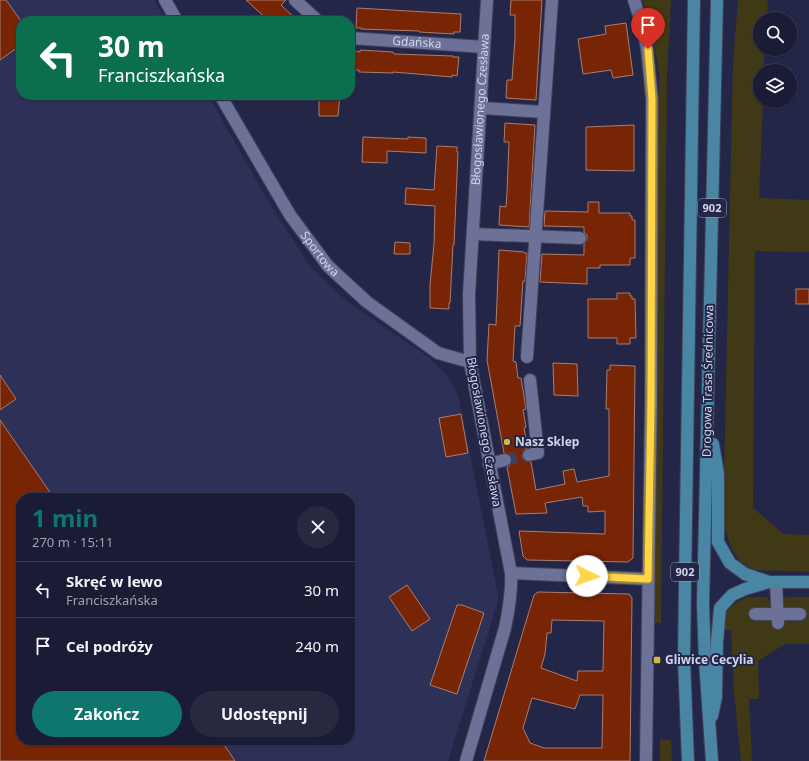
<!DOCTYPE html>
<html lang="pl">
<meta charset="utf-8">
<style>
:root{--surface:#1a1c35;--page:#272941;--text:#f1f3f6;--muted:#9fa1ad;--line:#383a50;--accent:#0f766e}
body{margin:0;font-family:"Noto Sans",sans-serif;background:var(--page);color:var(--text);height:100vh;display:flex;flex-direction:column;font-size:15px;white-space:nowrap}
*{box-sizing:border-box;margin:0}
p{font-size:13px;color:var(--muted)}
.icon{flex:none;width:22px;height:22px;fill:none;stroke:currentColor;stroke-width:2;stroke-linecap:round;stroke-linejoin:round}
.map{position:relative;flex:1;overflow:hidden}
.details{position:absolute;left:16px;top:493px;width:339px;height:252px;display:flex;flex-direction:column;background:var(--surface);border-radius:16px;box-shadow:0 1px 3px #0004,0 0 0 1px var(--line)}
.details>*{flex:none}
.hud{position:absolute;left:16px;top:16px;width:339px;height:84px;border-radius:16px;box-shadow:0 1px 3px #0004,0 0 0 1px var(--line);background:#0b6e4f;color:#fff;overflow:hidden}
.fabs{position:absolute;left:753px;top:12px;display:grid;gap:8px}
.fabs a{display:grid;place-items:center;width:44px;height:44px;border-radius:50%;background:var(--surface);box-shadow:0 1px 3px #0004,0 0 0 1px var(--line);font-size:20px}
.pin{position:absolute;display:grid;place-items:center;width:34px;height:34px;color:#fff;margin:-41px -17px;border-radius:50% 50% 50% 0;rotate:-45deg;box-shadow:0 0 4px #0007}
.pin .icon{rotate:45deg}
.me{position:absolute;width:44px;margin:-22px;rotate:93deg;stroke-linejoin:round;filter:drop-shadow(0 0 3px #0008)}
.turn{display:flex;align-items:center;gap:14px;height:84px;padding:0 16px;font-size:18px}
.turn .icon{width:52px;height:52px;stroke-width:2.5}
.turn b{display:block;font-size:28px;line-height:34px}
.round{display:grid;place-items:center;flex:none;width:42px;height:42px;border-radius:21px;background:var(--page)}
.overview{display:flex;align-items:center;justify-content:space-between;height:68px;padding:0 16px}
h1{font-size:24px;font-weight:700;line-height:30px;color:var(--accent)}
.action{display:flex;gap:8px;margin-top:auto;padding:8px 16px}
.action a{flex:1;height:46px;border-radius:24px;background:var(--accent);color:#fff;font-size:16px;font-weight:700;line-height:46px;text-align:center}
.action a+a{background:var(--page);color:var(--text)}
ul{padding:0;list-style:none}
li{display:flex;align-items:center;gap:12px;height:56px;padding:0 16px;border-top:1px solid var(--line)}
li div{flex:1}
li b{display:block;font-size:15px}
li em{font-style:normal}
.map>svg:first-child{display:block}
</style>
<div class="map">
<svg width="809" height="761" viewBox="0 0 809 761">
<rect width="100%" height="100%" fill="#232647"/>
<path fill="#2e3157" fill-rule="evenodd" d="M0 0H154L166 21H21V95H208L268 201 310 266 333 289 348 302 427 356 446 374 458 395 498 595V601L448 761H0ZM21 498H350V740H21Z"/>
<g fill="#403916">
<path d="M642 0H671L667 75 661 623H654L659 73 650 19Z"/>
<path d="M738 0H768L766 19H760V49H764V71H760V101H763L759 198 809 200V252L755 251 753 508 784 534 809 535V572L754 570 740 562 731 547 723 522 733 62Z"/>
<path d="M748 597H766L771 602V606L766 610 771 619V625L784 626 786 610 780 604 783 598 790 597H809V644H785L758 661 759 699H749L752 761H741L734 691 731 630H722C725 610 729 605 748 597Z"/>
<path d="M660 739 671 740 672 761H660Z"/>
</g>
<g fill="#782505" stroke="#aa7d6f" fill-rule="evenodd">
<path d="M0 0H6L21 21V45L0 60Z"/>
<path d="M246 0H286L281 5 298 21H269Z"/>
<path d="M511 0H542L536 100 506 98 507 80H512L515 38V15H510Z"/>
<path d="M357 8 461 14 460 32H454V34L419 32V31L361 29V28H356Z"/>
<path d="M626 23 633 75 613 78 611 70 583 74 578 39 606 34 605 26Z"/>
<path d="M360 50 393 52 394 54 453 56V57H459L457 76 452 75V77L393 72V73L359 72V70H354V51L360 52Z"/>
<path d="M319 95H340L338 116H319Z"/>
<path d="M505 123 535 125 529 227 499 225 500 206 506 207 507 192 509 142H504Z"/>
<path d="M634 125V171L586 170V127Z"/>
<path d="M363 137 408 139V137L426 138V153L387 151V163L362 162Z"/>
<path d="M437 146 457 147V152H458L454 245H453L450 303H449V309L430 308V285L434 244 435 206 405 204 406 188 434 190Z"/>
<path d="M588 202H599V213H630V216H632V220H635V258H630V265H600V268H587V284L540 282 542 254 584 255V244L587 239V235L584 232V227L544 226 545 211 588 212Z"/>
<path d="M395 242 410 243V254H394Z"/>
<path d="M499 250 524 252V253H527L525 281H523L520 326H515L513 361 516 362 518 378H521L526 409 523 410 526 427 524 428 528 448 524 450 522 456 524 460 531 462 536 490 565 484 563 471 574 469 577 482 609 476V409H606L607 370H610V365L635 366 633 558 628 562 527 560 523 556 519 531 605 534V511L588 512V506H583L582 497 545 503 547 513 516 514 507 467 510 465 512 459 510 455 504 453 487 360 489 324 496 325Z"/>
<rect x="796" y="289" width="13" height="15"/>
<path d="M617 293H630V296H632V299H635L636 338H630V344H617V338H588V299H617Z"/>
<path d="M553 363 577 364 578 396 554 395Z"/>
<path d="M0 375 16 399 0 410Z"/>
<path d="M461 414 468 453 446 457 439 418Z"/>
<path d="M0 420 54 498H21V740H221L235 761H0Z"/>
<path d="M407 585 430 619 412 631 389 597Z"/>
<path d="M538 592 629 594 632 598 630 761H484L534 595ZM552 620 604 621 603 671H578L577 681 541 668 545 654 547 633H551ZM580 695H603L602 748H544L530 743 523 728 532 698 575 709Z"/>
<path d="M457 605H462L484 613 457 694 430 685Z"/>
</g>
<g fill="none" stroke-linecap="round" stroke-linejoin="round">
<path stroke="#3d405f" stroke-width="12" stroke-dasharray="12 6" stroke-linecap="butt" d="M505 460 529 455"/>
<g stroke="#40415d" stroke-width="14">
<g id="minor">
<path d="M165 0 177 21"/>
<path d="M295 0 318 21"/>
<path d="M634 0 643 28 647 49 652 99 651 402 646 761"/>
<path id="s1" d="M350 38 484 47"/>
<path id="s2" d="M220 95 290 215 328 266 367 302 438 353 470 362"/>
<path d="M481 108 544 112"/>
<path d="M473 234 580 238"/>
<path d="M527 357 552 0"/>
<path d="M529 455 538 453 530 380"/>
<path d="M489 464 505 460"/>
<path d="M511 573 648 579"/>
<path d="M776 582 778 623"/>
<path d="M755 614H800"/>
<path id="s3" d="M466 761 505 628C509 609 512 592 511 573L470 362 469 294 487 0"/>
</g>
</g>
<g stroke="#40415d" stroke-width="14">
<g id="major">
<path d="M713 444 718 474V542L730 563 745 574 769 582H809"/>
<path d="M712 716 716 697 717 642 720 608 732 595 745 589 769 582"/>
<path d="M688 761 684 660 685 583 694 0"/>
<path d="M712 761 705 661 703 604 717 0"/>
</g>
</g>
<use href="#minor" stroke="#6c7198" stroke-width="12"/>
<use href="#major" stroke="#4986a4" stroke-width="12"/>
</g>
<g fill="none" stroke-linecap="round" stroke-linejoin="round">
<g stroke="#a68a30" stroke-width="10">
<path id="route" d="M587 576 648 579 651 402 652 99 648 49"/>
</g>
<use href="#route" stroke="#ffd54a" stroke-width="7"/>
</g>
<g fill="#d0b837" stroke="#232647" stroke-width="1.5">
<circle cx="507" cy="442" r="4"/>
<rect x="653" y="656" width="8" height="8" rx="2"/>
</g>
<g text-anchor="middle" stroke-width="4" stroke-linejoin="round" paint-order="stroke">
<g fill="#232647" stroke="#9da0b9" stroke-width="1">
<rect x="698" y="199" width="28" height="18" rx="3"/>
<rect x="671" y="563" width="28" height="18" rx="3"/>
</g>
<g font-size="11" font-weight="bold" fill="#d1d4ea">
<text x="712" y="212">902</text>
<text x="685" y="576">902</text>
</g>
<g font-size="12" fill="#d1d4ea" stroke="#232647">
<text dy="4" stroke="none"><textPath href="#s1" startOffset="67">Gdańska</textPath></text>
<text dy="4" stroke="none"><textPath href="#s3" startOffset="662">Błogosławionego Czesława</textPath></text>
<text dy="4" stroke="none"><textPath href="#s2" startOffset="188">Sportowa</textPath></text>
<text transform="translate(708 381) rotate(-89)" y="4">Drogowa Trasa Średnicowa</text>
<text transform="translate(484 432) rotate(80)" y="4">Błogosławionego Czesława</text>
</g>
<g font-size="12" font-weight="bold" fill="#d1d4ea" stroke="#232647" text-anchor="start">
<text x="515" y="446">Nasz Sklep</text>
<text x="665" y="664">Gliwice Cecylia</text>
</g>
</g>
</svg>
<div class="fabs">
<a><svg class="icon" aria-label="search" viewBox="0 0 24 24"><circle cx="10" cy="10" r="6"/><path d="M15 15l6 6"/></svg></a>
<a><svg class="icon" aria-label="layers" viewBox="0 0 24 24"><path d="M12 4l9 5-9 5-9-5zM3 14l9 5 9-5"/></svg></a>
</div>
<div class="pin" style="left:648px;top:49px;background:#d93025"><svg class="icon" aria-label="arrive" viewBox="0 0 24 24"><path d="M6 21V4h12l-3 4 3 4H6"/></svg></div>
<svg class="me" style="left:587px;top:576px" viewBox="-20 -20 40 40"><circle r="19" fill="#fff"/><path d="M0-13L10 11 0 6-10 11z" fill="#ffd54a"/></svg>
<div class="hud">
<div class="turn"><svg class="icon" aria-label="left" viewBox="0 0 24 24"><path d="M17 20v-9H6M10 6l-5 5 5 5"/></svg><div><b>30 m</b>Franciszkańska</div></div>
</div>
<section class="details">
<div class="overview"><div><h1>1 min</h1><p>270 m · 15:11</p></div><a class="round"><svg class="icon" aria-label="close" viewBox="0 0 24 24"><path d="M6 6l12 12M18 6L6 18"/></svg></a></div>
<ul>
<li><svg class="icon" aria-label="left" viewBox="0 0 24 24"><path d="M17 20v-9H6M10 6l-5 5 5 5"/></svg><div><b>Skręć w lewo</b><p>Franciszkańska</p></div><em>30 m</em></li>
<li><svg class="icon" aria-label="arrive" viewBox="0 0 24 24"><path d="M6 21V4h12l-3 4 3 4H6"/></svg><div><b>Cel podróży</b></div><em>240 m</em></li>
</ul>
<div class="action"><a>Zakończ</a><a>Udostępnij</a></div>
</section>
</div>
